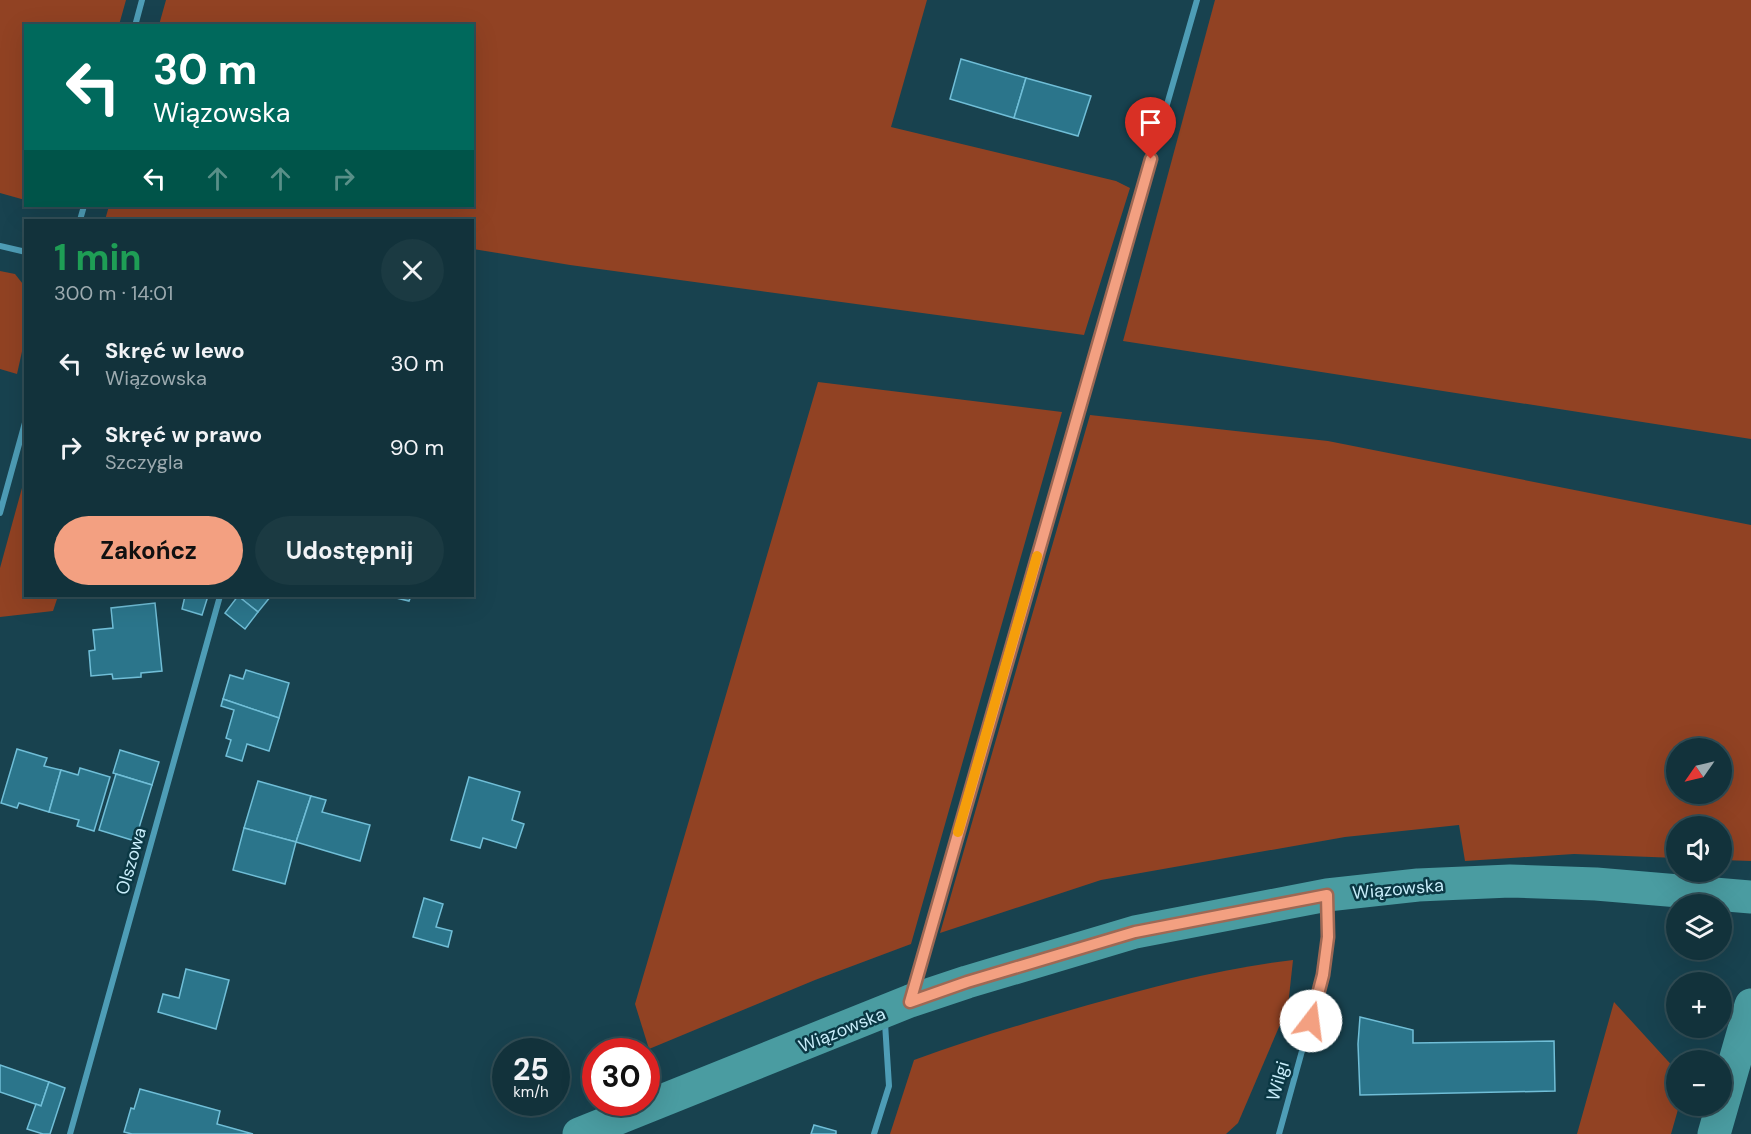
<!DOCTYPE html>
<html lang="pl">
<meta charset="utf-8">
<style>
:root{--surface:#12323b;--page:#1b3a42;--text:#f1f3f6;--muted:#9caaaf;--line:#314d55;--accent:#f3a081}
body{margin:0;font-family:"DM Sans",sans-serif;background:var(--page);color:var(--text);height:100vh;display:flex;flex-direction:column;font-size:22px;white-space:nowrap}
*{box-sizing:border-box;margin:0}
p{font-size:20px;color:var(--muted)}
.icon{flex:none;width:33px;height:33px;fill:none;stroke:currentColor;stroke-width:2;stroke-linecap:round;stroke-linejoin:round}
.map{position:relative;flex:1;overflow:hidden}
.side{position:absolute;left:24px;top:219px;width:450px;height:378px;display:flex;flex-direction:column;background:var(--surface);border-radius:0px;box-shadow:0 6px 24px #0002,0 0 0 2px var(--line)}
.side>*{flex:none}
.hud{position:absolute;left:24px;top:24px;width:450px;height:183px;border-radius:0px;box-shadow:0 6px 24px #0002,0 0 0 2px var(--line);background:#00695c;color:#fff;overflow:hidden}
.needle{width:39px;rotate:236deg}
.controls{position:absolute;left:1666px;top:738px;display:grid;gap:12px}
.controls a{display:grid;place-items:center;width:66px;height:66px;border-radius:50%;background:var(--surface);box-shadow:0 6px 24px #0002,0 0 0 2px var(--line);font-size:30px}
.speed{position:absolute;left:492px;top:1038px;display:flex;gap:12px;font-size:30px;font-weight:700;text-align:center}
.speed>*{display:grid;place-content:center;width:78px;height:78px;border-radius:50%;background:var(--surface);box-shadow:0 6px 24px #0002,0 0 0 2px var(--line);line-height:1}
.speed small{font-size:15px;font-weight:400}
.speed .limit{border:9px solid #d22;background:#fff;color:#111}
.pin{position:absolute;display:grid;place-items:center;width:51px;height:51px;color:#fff;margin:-62px -26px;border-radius:50% 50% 50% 0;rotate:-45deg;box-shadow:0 0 6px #0007}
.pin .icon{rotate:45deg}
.me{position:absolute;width:66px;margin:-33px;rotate:15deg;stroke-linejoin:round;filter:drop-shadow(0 0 4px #0008)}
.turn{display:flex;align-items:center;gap:21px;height:126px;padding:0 30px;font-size:27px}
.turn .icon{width:78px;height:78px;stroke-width:2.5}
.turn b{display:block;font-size:42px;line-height:51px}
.lanes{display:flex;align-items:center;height:57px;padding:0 30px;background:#0003;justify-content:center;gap:30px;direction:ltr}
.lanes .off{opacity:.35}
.round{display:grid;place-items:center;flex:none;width:63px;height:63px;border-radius:32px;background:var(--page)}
.overview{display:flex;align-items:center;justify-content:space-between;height:102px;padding:0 30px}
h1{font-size:36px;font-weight:700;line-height:45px;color:#1e9e55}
.cta{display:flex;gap:12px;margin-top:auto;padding:12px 30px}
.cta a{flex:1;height:69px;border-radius:36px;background:var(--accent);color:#111;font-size:24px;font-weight:700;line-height:69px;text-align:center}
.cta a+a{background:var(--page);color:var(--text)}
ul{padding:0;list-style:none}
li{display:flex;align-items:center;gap:18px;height:84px;padding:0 30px}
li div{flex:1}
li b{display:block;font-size:22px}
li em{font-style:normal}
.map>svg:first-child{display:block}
</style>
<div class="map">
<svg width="1751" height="1134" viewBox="0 0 1751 1134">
<rect width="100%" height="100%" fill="#18424f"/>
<g fill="#914223" fill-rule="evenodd">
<path d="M0 0H126L119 25 26 26 25 200 0 193Z"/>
<path d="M166 0H927L891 127 1116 181 1130 188 1084 335 570 265 473 249 472 220H105L109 206H472V26L159 25Z"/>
<path d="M1215 0H1751V439L1123 341Z"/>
<path d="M0 271 15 274 26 288 25 338 17 374 0 369Z"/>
<path d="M818 382 1062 412 911 944 815 980 649 1049 635 1004Z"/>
<path d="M1090 415 1328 441 1751 525V861L1722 860V826H1677V858L1574 854 1465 861 1459 825 1345 837 1101 880 940 933ZM1722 748V794H1677V748Z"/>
<path d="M25 477 26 596H58L53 611 0 617V568Z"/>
<path d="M1293 960 1288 1006 1238 1123 1226 1134H890L914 1060C971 1039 1029 1022 1088 1005 1156 986 1223 968 1293 960Z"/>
<path d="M1614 1002 1677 1071V1106H1679L1671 1134H1577Z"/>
</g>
<g fill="#2b758b" stroke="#70bed7" stroke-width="1.5">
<path d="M961 59 1026 78 1014 118 950 99Z"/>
<path d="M1026 78 1091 96 1078 136 1014 118Z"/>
<path d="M185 596H208L202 615 182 609Z"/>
<path d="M238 596H271L258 612Z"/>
<path d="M238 596 258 612 245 629 225 613Z"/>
<path d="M388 596H411L409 601Z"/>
<path d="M155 603 162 671 141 673V677L113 679 112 674 91 676 89 651 95 650 93 630 113 628 111 608Z"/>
<path d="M246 670 289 683 279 718 223 699 230 675 243 679Z"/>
<path d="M223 699 279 718 269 751 247 744 242 761 226 756 231 740 226 738 234 710 221 706Z"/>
<path d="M17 749 47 758 44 766 61 770 49 812 19 803 17 808 1 803Z"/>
<path d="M120 750 159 762 152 785 113 773Z"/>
<path d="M80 768 110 777 94 831 77 826 79 820 49 812 61 770 78 775Z"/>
<path d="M116 774 152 785 135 841 99 830Z"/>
<path d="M469 777 520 792 512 820 524 824 516 848 483 838 480 848 451 840Z"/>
<path d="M258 781 311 796 296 842 244 828Z"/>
<path d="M311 796 326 800 322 812 370 825 360 861 296 842Z"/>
<path d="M244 828 296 842 285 884 233 870Z"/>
<path d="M424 898 443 904 436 927 452 931 448 947 413 937Z"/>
<path d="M186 969 229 980 216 1029 158 1012 163 994 179 998Z"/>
<path d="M1360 1017 1413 1030V1043L1554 1041 1555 1091 1360 1095 1358 1044Z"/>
<path d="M0 1065 49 1082 41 1106 0 1092Z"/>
<path d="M49 1082 65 1088 50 1134H43L27 1129 36 1104 41 1106Z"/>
<path d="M140 1089 220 1111 217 1124 253 1134H132L124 1132 131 1108 134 1109Z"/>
<path d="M814 1125 836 1131V1134H811Z"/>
</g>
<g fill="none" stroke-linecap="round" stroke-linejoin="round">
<g stroke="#4e9db6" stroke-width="6">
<path d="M135 26 142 0"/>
<path d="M80 220 84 206"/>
<path d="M0 246 26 252"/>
<path d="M0 513 26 419"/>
<path d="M913 989 1197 0"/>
<path d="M70 1134 220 596"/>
<path d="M874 1134 889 1086 885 1023"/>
<path d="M1279 1134 1323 975 1328 937 1327 904"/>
</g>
<g stroke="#4a9ca1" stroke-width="33">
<path d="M579 1134 910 1001 967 982 1135 932 1327 895 1418 885 1510 881 1596 884 1751 897"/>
<path d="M1714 1134 1751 1005"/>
</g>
</g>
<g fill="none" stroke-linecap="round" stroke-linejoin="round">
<g stroke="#9e6854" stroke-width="15">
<path id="route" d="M1151 159 910 1002 967 982 1135 932 1327 895 1328 937 1323 975 1311 1021"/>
</g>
<use href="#route" stroke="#f3a081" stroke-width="10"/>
<path stroke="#f59e0b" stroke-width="10" d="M958 832 1037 556"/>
</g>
<g text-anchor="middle" stroke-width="5" stroke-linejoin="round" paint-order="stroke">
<g font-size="18" fill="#c8edfa" stroke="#0b3844">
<text transform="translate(131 861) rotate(-74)" y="6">Olszowa</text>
<text transform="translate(1398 889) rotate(-5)" y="6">Wiązowska</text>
<text transform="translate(842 1030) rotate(-22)" y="6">Wiązowska</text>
<text transform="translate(1278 1081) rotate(-74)" y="6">Wilgi</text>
</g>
</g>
</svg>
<div class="controls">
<a><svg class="needle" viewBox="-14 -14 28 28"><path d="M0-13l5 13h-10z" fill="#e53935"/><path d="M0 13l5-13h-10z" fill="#9caaaf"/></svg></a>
<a><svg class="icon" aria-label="sound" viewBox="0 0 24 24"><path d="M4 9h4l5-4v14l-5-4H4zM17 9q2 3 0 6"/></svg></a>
<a><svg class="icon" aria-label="layers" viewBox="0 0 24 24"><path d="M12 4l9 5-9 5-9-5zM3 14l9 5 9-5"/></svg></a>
<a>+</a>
<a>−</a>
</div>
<div class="speed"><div>25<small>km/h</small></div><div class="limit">30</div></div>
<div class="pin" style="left:1151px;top:159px;background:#d93025"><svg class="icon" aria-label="arrive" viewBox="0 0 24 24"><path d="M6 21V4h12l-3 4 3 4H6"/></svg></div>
<svg class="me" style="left:1311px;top:1021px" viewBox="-20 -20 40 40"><circle r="19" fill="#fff"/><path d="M0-13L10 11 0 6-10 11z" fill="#f3a081"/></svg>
<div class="hud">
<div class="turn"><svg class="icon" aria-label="left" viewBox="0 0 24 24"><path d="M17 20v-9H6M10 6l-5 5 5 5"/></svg><div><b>30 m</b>Wiązowska</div></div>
<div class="lanes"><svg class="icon" aria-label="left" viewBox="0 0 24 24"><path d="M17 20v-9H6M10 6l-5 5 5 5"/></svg><svg class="icon off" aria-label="ahead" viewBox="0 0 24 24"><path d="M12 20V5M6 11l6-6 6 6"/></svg><svg class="icon off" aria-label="ahead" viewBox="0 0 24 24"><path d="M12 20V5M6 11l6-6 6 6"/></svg><svg class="icon off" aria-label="right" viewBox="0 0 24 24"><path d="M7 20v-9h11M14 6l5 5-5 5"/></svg></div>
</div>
<section class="side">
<div class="overview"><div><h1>1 min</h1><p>300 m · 14:01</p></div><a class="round"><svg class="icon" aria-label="close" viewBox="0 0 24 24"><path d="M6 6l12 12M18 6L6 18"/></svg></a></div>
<ul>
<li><svg class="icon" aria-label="left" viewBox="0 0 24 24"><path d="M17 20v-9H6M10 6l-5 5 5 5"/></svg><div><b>Skręć w lewo</b><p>Wiązowska</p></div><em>30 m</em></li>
<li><svg class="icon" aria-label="right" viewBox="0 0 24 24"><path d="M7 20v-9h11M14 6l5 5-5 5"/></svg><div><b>Skręć w prawo</b><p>Szczygla</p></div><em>90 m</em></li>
</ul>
<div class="cta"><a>Zakończ</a><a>Udostępnij</a></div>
</section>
</div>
